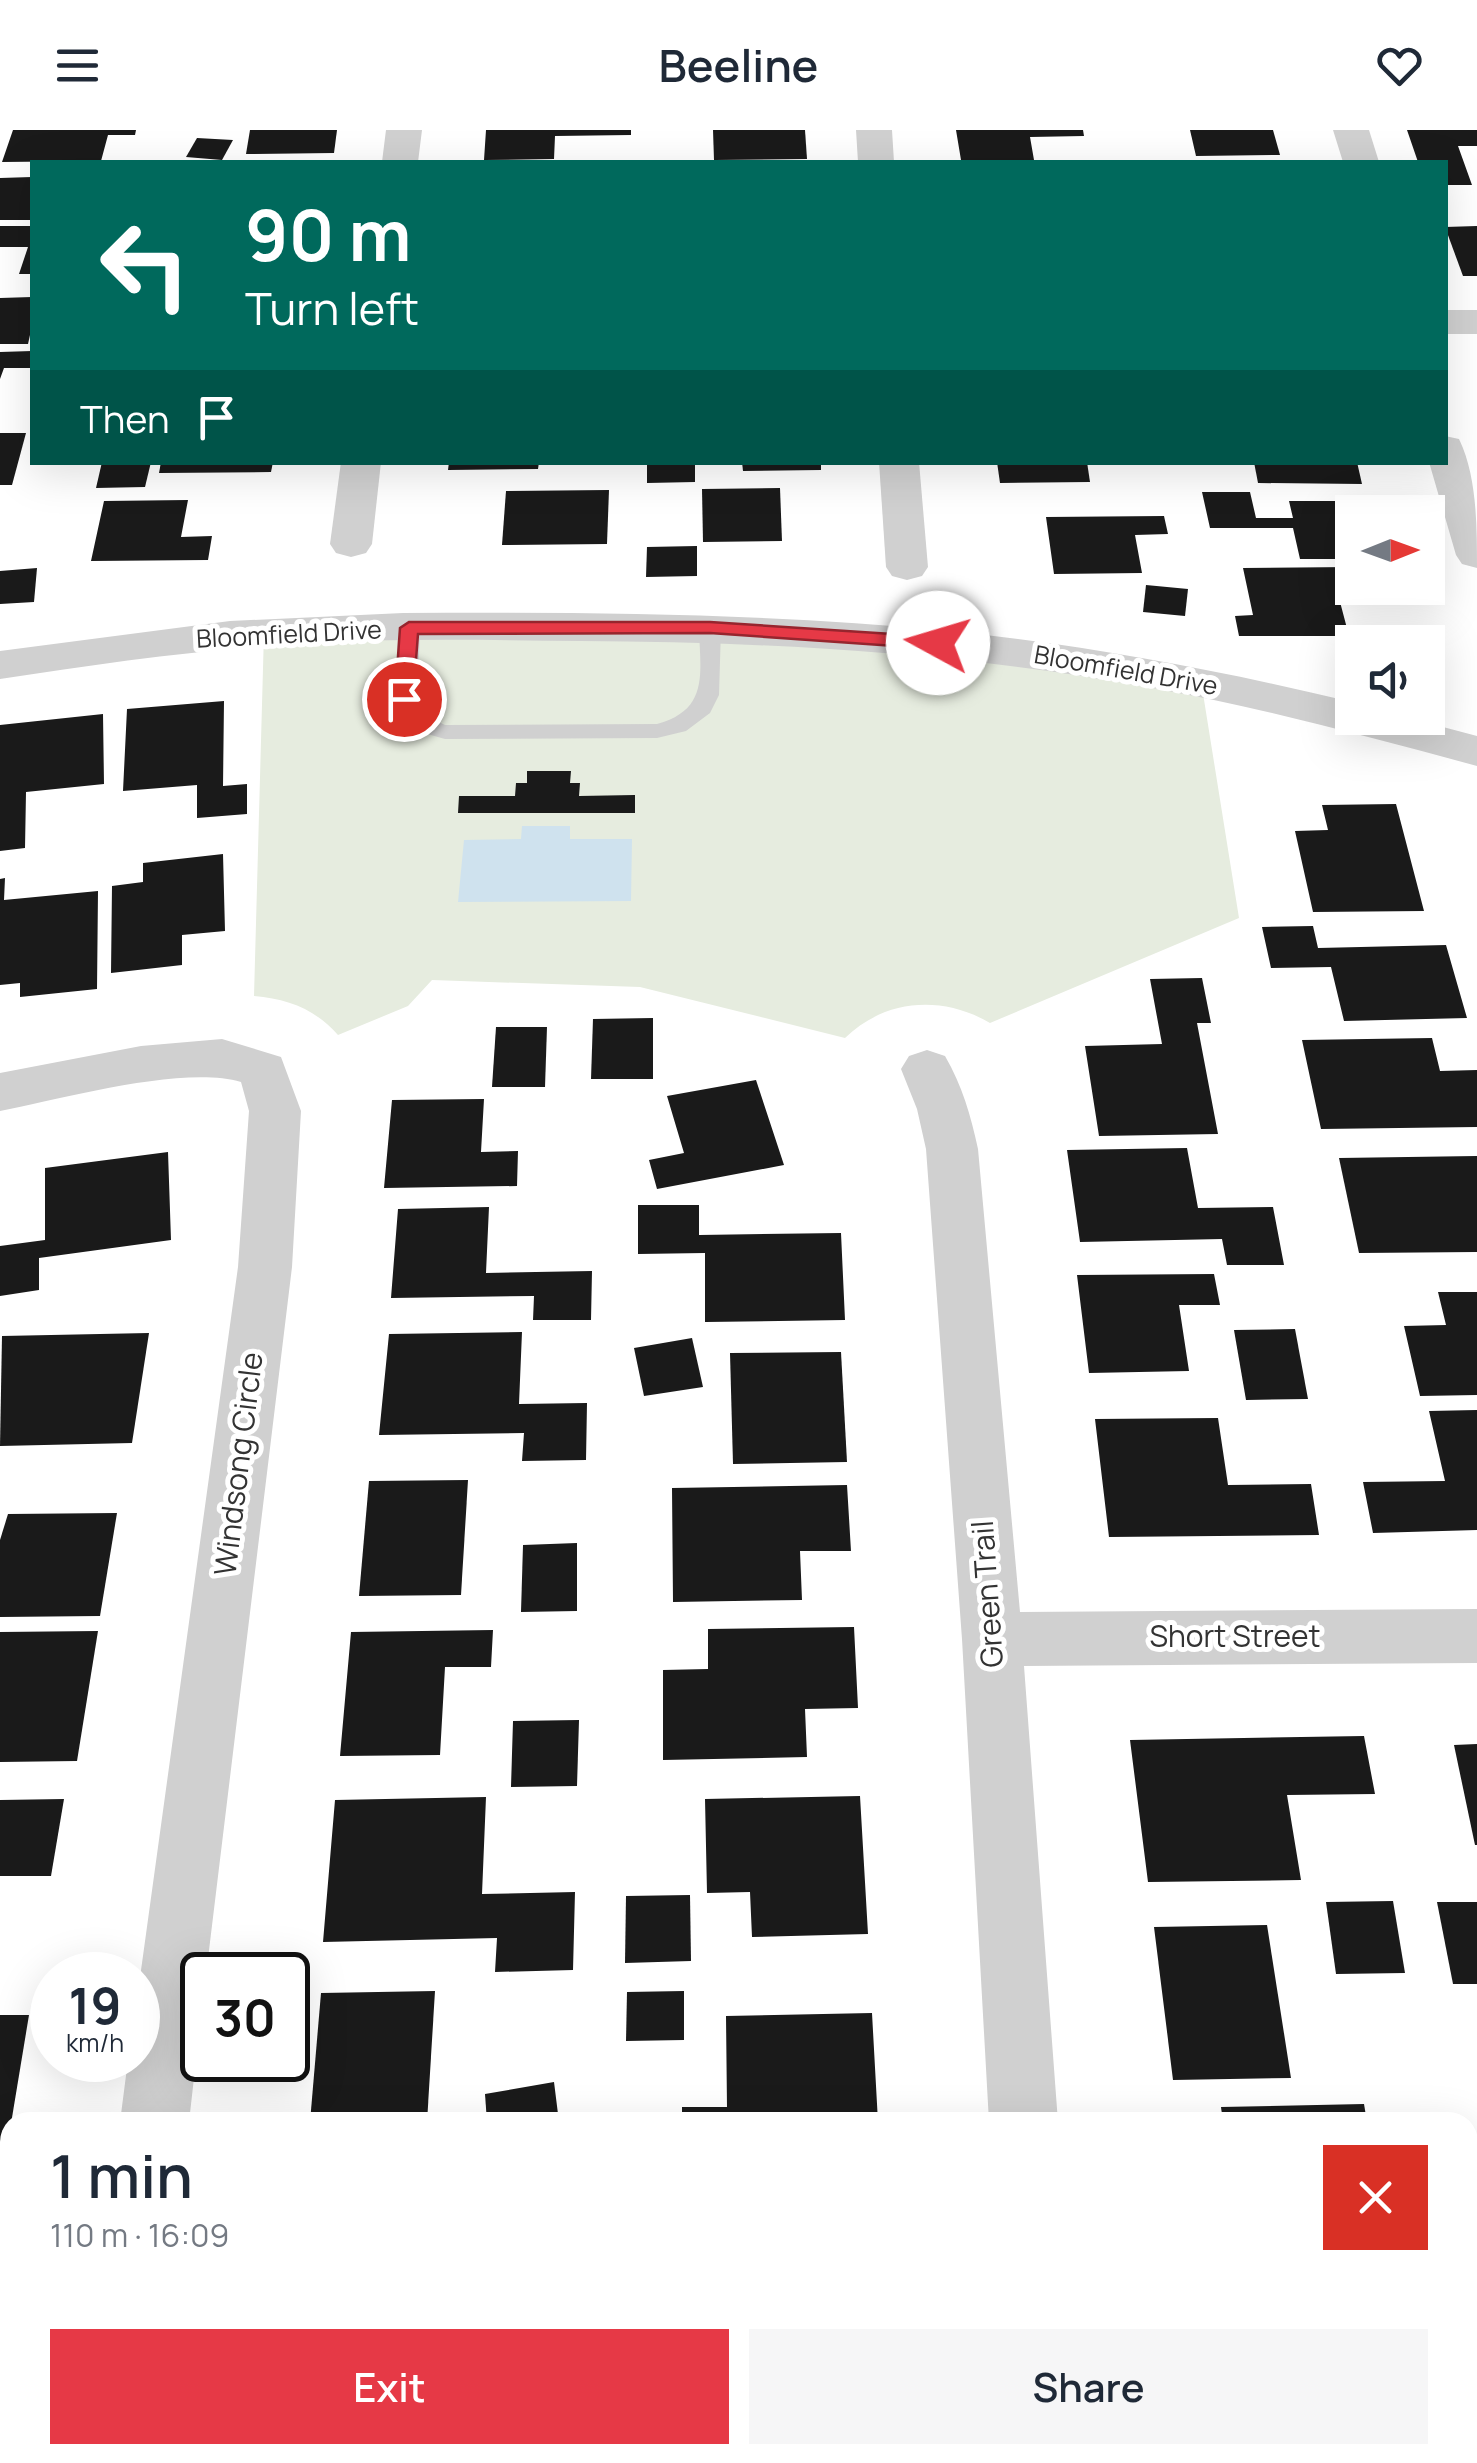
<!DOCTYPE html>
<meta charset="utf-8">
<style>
:root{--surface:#fff;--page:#f6f6f7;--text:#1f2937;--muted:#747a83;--accent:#e63946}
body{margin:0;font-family:Manrope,sans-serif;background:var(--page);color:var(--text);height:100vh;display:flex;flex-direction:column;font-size:38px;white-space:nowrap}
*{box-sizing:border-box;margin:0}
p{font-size:32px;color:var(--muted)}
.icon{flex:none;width:55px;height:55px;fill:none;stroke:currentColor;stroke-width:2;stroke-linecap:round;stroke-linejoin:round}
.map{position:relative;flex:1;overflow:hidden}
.side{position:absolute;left:0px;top:1982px;width:1478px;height:352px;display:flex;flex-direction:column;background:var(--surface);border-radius:30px 30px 0 0;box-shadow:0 10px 40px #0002}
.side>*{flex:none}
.top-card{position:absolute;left:30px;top:30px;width:1418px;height:305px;border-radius:0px;box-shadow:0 10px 40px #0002;background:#00695c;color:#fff;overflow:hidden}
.needle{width:65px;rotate:89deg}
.buttons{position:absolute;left:1335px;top:365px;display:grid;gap:20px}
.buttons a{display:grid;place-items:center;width:110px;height:110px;border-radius:0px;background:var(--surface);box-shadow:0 10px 40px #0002;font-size:50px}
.speed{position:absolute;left:30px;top:1822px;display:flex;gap:20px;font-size:50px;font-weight:700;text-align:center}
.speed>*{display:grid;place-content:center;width:130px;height:130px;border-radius:50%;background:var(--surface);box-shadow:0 10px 40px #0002;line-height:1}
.speed small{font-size:25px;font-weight:400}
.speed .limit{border:5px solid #111;border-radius:15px;background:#fff;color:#111}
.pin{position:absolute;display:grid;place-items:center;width:85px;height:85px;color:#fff;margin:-42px;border:5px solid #fff;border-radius:50%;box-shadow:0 2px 10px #0007}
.me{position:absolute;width:110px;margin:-55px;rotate:276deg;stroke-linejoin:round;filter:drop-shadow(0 0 8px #0008)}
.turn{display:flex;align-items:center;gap:35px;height:210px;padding:0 50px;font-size:45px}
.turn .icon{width:130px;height:130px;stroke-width:2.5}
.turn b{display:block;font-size:70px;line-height:85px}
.then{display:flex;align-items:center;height:95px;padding:0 50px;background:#0003;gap:20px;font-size:38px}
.round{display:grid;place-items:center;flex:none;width:105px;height:105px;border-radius:0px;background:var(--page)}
.headline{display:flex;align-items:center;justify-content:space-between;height:170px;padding:0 50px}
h1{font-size:60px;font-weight:600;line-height:75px}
.button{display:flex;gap:20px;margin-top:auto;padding:20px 50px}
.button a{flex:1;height:115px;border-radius:0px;background:var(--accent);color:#fff;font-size:40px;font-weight:600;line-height:115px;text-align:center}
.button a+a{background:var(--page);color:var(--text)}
header{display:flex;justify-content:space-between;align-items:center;height:130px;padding:0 50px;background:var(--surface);font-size:45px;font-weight:600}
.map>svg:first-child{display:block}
</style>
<header><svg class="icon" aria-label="menu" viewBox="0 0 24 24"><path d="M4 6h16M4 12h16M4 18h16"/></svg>Beeline<svg class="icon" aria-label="heart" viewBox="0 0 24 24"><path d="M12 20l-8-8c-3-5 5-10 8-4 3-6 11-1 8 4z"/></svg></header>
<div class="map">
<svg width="1477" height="2333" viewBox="0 0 1477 2333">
<rect width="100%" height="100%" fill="#fff"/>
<path fill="#e6ecdf" d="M616 496 1201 551 1239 788 990 893C942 865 885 869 845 908L640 857 432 850 408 876 338 905C315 879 288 869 254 866L264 502Z"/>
<path fill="#cfe2ee" d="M522 696H570V709H632L631 771 458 772 464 710 521 709Z"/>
<g fill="#1a1a1a">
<path d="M13 0H136L135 5H108L101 31 2 32Z"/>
<path d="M250 0H337L334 23 246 24Z"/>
<path d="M486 0H631V5L555 6 554 29 484 30Z"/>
<path d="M713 0H805L807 29 714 30Z"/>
<path d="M956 0H1083L1084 6 1030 7 1034 30H961Z"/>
<path d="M1190 0H1273L1280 25 1196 26Z"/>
<path d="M1407 0H1477V16H1458L1472 55H1445V32H1418Z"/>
<path d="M197 8 233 10 222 30 186 27Z"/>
<path d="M32 47V90H0V48Z"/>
<path d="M0 96H32V144H19L28 117H0Z"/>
<path d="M1477 96V146H1463L1445 97Z"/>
<path d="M32 167V196L28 214H0V168Z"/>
<path d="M32 221V238H4L0 249V222Z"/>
<path d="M0 303H26L12 355H0Z"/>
<path d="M102 332H151L145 357 96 358Z"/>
<path d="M161 332H273L271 342 159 343Z"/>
<path d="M449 332H539L538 339 448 340Z"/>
<path d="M647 332H695V352L647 353Z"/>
<path d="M742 332H821V340L743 341Z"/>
<path d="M997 332H1087L1090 352 1000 353Z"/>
<path d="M1254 332H1357L1362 354 1258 353Z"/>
<path d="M780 358 782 411 703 412 702 359Z"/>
<path d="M609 360 607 414 502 415 506 361Z"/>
<path d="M1202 362H1250L1256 388H1293L1289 371H1368L1371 382H1352V429H1300L1293 398H1210Z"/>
<path d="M188 370 181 407 212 406 208 430 91 431 104 371Z"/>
<path d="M1164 386 1168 404 1135 405 1142 443 1054 444 1046 387Z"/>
<path d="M697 416V446L646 447 647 417Z"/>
<path d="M1352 437V458H1389L1392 468H1339L1349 506H1239L1235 486 1253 485 1243 438Z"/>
<path d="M37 438 34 472 0 474V441Z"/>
<path d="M1146 455 1188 459 1185 486 1143 482Z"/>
<path d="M224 571 223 656 247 654V684L197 688V655L123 661 127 579Z"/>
<path d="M103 584 104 654 26 662 25 718 0 721V595Z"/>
<path d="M527 641H571L570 653H580L579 666 635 665V683H458L459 666H515L516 653H527Z"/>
<path d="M1396 674 1424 781 1313 782 1295 701 1328 700 1322 675Z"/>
<path d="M223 724 225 801 182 805V835L111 843 112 756 143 752V733Z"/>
<path d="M5 748 4 770 98 761 97 859 20 867V853L0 855V749Z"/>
<path d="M1313 796 1318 818 1446 815 1467 888 1344 891 1331 837 1271 838 1262 797Z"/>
<path d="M1202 848 1211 893H1197L1218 1004 1099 1006 1085 916 1162 914 1150 849Z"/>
<path d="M653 888V949H591L593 889Z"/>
<path d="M496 897H547L545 957H492Z"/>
<path d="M1432 908 1440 941 1477 940V997L1321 999 1302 910Z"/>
<path d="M756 950 784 1035 657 1059 649 1030 684 1023 667 966Z"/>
<path d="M484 969 481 1022 518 1021 517 1056 384 1058 392 970Z"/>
<path d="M1187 1018 1198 1078 1273 1077 1284 1135H1227L1222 1109 1080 1112 1067 1020Z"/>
<path d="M168 1022 171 1110 39 1128V1160L0 1166V1116L45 1110V1038Z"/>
<path d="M1477 1026V1122L1359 1123 1339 1028Z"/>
<path d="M638 1075H699V1105L841 1103 845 1190 705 1192V1123L638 1124Z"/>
<path d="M489 1077 486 1143 592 1141 591 1190H533L534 1166 391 1168 398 1079Z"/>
<path d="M1214 1144 1220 1175H1179L1189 1241 1089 1243 1077 1145Z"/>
<path d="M1438 1162H1477V1265L1420 1266 1404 1196 1446 1195Z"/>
<path d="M1295 1199 1308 1269 1246 1270 1234 1200Z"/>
<path d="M522 1202 519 1274 587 1273 586 1330 522 1331 524 1303 379 1305 389 1204Z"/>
<path d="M149 1203 132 1313 0 1316 2 1206Z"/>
<path d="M692 1208 703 1257 644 1266 634 1218Z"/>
<path d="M841 1222 847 1332 733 1334 730 1223Z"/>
<path d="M1477 1280V1400L1373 1403 1363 1352 1445 1351 1429 1281Z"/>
<path d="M1218 1288 1228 1355 1311 1354 1319 1405 1109 1407 1095 1289Z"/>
<path d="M468 1350 461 1465 359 1466 369 1351Z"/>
<path d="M847 1355 851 1421H800L802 1470 673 1472 672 1358Z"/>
<path d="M117 1383 100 1486 0 1487V1410L8 1384Z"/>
<path d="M577 1413V1481L521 1482 523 1415Z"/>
<path d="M854 1497 858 1578 805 1579 807 1627 663 1630V1540L708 1539V1499Z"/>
<path d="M493 1500 491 1537H445L440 1625 340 1626 351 1502Z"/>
<path d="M98 1501 77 1631 0 1632V1502Z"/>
<path d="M579 1590 577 1656 511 1657 513 1591Z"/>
<path d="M1364 1606 1375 1664 1287 1665 1301 1750 1148 1752 1130 1610Z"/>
<path d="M1477 1614V1715H1475L1454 1615Z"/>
<path d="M860 1666 868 1804 752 1807 750 1762 707 1763 705 1669Z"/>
<path d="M486 1667 482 1764 575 1762 573 1840 495 1842 497 1808 323 1812 335 1670Z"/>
<path d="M64 1669 51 1746H0V1670Z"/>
<path d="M690 1765 691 1831 625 1833 626 1766Z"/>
<path d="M1393 1771 1405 1843 1336 1844 1326 1772Z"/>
<path d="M1437 1772H1477V1854H1453Z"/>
<path d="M1267 1795 1291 1948 1173 1950 1154 1797Z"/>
<path d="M435 1861 427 1992H310L321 1863Z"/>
<path d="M684 1861V1910L626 1911 627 1862Z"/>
<path d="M872 1883 878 1992H682V1977H727L726 1886Z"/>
<path d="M0 1885H29L2 2048H0Z"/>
<path d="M554 1952 559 1992H487L485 1964Z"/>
<path d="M1364 1974 1367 1992H1223L1221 1977Z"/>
<path d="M1468 2220 1477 2261V2304H1468Z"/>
<path d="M1217 2325H1349L1350 2333H1218Z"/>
</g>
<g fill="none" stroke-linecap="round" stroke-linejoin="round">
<path fill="#d0d0d0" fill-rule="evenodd" d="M409 491 420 498 417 581 445 595 657 594C710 580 700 542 699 498L710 491 721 498 719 565 710 583 686 601 657 608 445 609 413 600 395 584 398 498Z"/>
<g fill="#d0d0d0" fill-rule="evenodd">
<path d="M386 0H422L418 32H382Z"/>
<path d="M856 0H892L894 32H858Z"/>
<path d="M1333 0H1369L1379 32H1343Z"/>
<rect x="1445" y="180" width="32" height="24"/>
<path d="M1445 306 1459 309C1477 346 1477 396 1477 438L1462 434 1456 425 1429 332H1445Z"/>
<path d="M341 332H381L372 414 366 423 351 427 336 423 330 414Z"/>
<path d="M879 332H919L928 437 922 446 907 450 892 446 886 437Z"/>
<path d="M403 483C585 482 767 483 949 501 1085 515 1219 540 1352 572V588H1409L1477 606V636C1370 607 1263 578 1153 558 965 523 772 512 581 511 485 510 389 508 293 514 195 520 97 534 0 549V521L230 491Z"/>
<path d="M222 909 281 927 301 981 292 1137 206 1845H202V1877L189 1992H120L128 1930H138V1862L238 1137 249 981 241 952C182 935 63 969 0 981V943L141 916Z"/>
<path d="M927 920 945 926C962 955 971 986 978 1019L1020 1482 1477 1479V1533L1024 1536 1058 1992H989L962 1509 926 1019 917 979 901 939 909 926Z"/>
<path d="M73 2325H147L146 2333H72Z"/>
<path d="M1008 2325H1082L1083 2333H1009Z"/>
</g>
</g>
<path fill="#e63946" stroke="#96252e" stroke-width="2.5" d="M409 492H710L938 507 947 513 938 519 710 503 418 504 413 569 404 575 395 569 400 498Z"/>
<g text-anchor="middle" stroke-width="10" stroke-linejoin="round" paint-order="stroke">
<g font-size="25" fill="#333" stroke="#fff">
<text transform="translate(289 504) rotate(-3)" y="9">Bloomfield Drive</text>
<text transform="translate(1126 540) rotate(10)" y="9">Bloomfield Drive</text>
</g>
<g font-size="30" fill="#333" stroke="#fff">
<text transform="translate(239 1334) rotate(-83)" y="10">Windsong Circle</text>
<text transform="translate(988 1464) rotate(-94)" y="10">Green Trail</text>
<text x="1235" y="1517">Short Street</text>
</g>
</g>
</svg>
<div class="buttons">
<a><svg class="needle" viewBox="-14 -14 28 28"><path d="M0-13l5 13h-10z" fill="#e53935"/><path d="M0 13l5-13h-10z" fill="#747a83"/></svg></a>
<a><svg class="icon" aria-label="sound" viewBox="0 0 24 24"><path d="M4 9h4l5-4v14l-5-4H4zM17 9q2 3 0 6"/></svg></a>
</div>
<div class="speed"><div>19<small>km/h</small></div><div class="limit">30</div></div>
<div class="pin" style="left:404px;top:569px;background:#d93025"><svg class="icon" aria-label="arrive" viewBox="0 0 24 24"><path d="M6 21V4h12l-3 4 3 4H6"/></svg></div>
<svg class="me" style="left:938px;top:513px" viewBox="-20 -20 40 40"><circle r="19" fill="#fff"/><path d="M0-13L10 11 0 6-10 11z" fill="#e63946"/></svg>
<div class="top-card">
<div class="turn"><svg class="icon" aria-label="left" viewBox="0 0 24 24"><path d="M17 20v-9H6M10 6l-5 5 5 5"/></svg><div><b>90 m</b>Turn left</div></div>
<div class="then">Then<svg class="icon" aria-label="arrive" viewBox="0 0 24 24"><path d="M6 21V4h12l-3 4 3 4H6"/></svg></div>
</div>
<section class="side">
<div class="headline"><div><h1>1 min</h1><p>110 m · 16:09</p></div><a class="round" style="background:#d93025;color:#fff"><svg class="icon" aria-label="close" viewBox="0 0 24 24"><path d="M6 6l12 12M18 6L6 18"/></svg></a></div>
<div class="button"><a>Exit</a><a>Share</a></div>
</section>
</div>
